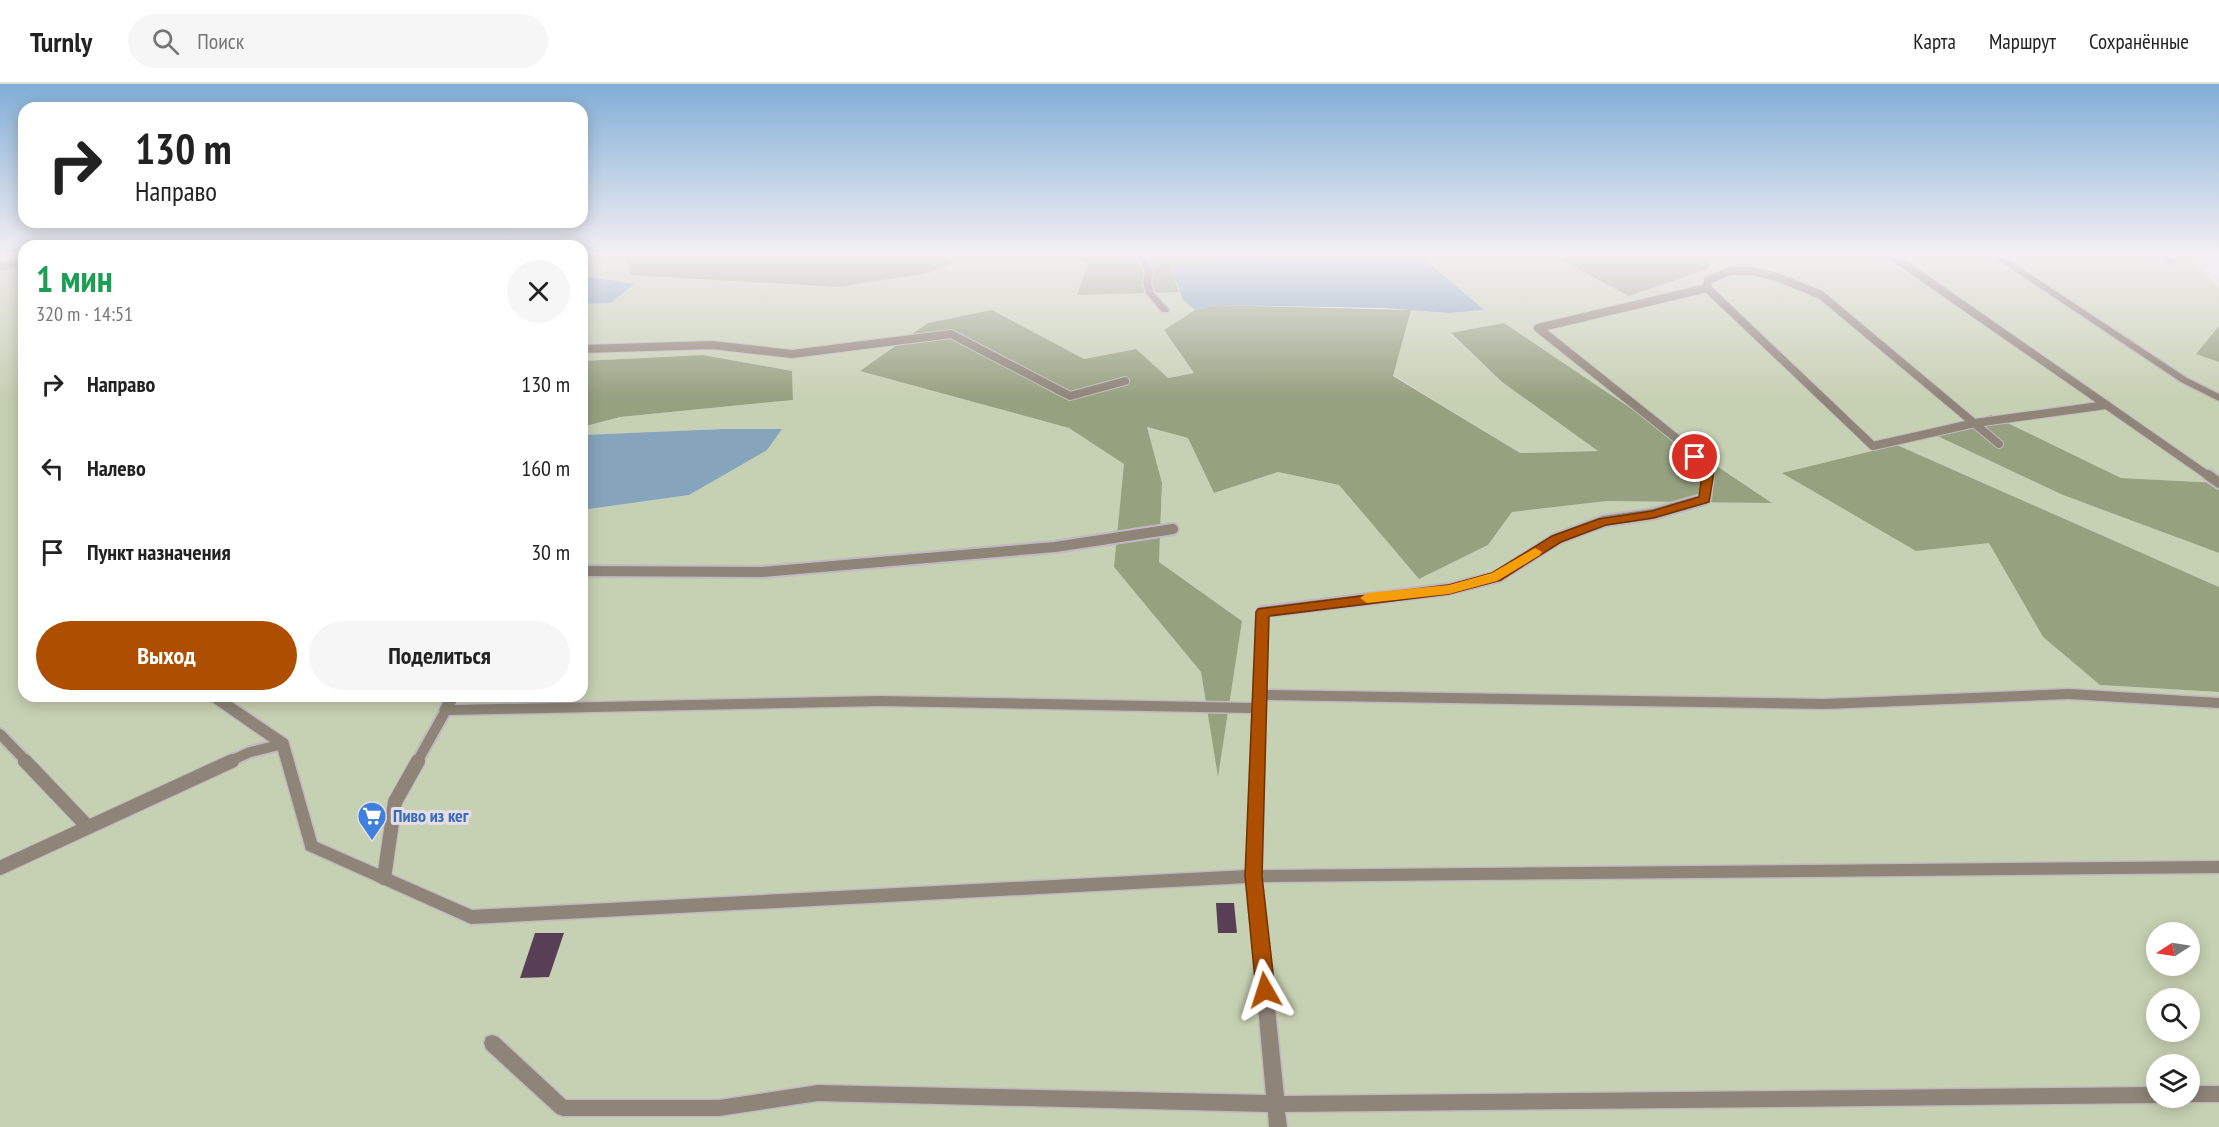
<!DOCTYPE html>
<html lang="ru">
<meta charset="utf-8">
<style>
:root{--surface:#fff;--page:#f6f6f6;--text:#222;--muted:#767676;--line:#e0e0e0;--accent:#ad4e00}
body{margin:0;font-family:"PT Sans Narrow",sans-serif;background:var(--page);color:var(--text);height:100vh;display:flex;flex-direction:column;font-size:22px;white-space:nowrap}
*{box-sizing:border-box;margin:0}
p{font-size:20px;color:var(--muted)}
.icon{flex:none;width:33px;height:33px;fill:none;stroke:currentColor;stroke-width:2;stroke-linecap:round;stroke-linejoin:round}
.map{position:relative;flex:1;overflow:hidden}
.panel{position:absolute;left:18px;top:156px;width:570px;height:462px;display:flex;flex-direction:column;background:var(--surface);border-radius:18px;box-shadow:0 3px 15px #0003}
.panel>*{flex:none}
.top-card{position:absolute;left:18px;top:18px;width:570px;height:126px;border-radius:18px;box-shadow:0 3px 15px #0003;background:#fff;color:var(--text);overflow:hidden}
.needle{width:39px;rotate:258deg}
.controls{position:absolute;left:2146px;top:838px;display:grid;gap:12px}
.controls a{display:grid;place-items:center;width:54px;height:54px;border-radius:50%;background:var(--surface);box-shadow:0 3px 15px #0003;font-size:30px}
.pin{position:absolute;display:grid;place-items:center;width:51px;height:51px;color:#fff;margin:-26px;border:3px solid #fff;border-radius:50%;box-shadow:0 2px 6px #0007}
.me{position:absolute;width:66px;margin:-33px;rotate:354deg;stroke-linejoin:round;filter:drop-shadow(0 0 4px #0008)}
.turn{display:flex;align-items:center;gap:21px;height:126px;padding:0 18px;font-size:27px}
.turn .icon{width:78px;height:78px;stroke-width:2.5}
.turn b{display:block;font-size:42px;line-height:51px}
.round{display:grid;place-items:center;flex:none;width:63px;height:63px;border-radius:32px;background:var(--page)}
.head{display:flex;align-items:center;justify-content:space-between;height:102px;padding:0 18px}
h1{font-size:36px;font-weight:700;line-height:45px;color:#1e9e55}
.action{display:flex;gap:12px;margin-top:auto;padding:12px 18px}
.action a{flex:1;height:69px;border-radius:36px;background:var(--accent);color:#fff;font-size:24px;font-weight:700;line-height:69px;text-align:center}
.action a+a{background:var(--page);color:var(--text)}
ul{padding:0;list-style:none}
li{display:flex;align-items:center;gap:18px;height:84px;padding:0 18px}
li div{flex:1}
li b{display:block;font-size:22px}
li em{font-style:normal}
header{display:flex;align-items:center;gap:36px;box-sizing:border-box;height:84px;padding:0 30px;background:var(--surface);border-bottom:2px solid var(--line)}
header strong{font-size:28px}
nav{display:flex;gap:33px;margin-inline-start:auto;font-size:21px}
.search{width:420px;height:54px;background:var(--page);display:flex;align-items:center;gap:15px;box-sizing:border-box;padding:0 21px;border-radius:33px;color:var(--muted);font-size:22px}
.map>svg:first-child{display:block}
</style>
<header>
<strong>Turnly</strong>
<div class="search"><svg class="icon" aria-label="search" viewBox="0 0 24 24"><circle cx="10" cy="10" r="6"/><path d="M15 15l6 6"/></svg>Поиск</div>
<nav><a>Карта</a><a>Маршрут</a><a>Сохранённые</a></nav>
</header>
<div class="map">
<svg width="2219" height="1043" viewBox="0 0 2219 1043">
<rect width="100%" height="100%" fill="#e6dde5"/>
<path fill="#c6d0b2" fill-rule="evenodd" d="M0 169H24V612H582V426L689 411 782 345H723L582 351V343L620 333 793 316 792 287 703 271 582 277V220L611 219 634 200 582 192V169H623L631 191 952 179 943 169H1285L1259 176 1183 216 1195 226 1164 246 1194 289 1168 294 1135 265 1084 275 992 226 861 287 1069 344 1125 380 1114 483 1201 588 1218 691 1242 537 1159 478 1162 399 1147 343 1188 354 1214 409 1278 388 1339 401 1419 495 1488 461 1512 428 1607 417 1771 418 1504 239 1451 250 1502 298 1599 367 1520 369 1393 291 1411 226 1449 229 1483 226 1417 169H1548L1629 212 1708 185 1715 169H2219V177L2193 178 2219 204V242L2197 270 2219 278V399L2121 394 1991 331 1931 349 2063 411 2219 469V503L1897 361 1916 467 1989 458 2043 553 2100 601 2219 608V1043H0ZM2157 849H2190V882H2157ZM2157 915H2190V948H2157ZM2157 981H2190V1014H2157Z"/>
<g fill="#96a180">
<path d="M623 169H943L952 179 928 189 839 203 631 191Z"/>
<path d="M1061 169H1285L1259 176 1171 184 1179 208 1077 211 1088 180Z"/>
<path d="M1548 169H1715L1708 185 1629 212Z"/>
<path d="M1215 221 1411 226 1393 292 1520 369 1598 367 1502 298 1451 249 1504 239 1772 419 1607 417 1512 428 1488 461 1419 495 1339 401 1278 388 1214 409 1188 354 1147 343 1162 399 1159 478 1242 537 1218 693 1201 588 1114 483 1124 380 1069 344 860 287 928 239 992 226 1084 275 1136 265 1168 294 1194 289 1164 246 1195 226Z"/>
<path d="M2219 242V278L2196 270Z"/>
<path d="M703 271 792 287 793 316 620 333 582 343V277Z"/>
<path d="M1991 331 2121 394 2219 399V469L2063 411 1931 349Z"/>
<path d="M1897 361 2219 503V608L2100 601 2043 553 1989 459 1916 467 1782 389Z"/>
</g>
<g fill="#86a4bc">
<path d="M1285 169H1417L1484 226 1449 229 1384 224 1215 221 1195 226 1183 216 1171 183 1259 176Z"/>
<path d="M582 192 634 200 611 219 582 220Z"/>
<path d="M723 345H782L767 366 689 411 582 426V351Z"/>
</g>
<g fill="#583f56">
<path d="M1216 819H1234L1237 849H1218Z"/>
<path d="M535 849H564L549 893 520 894Z"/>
</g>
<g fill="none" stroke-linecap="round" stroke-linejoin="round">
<g stroke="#c1b9c0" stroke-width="10">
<g id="lane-far2">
<path d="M1888 169 2210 393"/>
<path d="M0 182 24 179"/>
<path d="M1707 204 1708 196 1730 187H1752L1777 193 1821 211 1999 360"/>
<path d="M582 265 712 261 792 270 951 250 1070 312 1125 297"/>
<path d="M1707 393 1708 388 1681 358 1538 244 1707 204 1873 362 1975 339 2106 321"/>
</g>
</g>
<g stroke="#c1b9c0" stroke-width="14">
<g id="lane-far1">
<path d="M2208 391 2219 399"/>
<path d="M582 487 761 488 1055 463 1173 445"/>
<path d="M1262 528 1449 505 1497 493 1556 455 1604 437 1653 430 1705 415 1708 391"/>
<path d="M0 650 27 678"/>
<path d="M228 678 250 668 283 660"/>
<path d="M417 678 446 626"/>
</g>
</g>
<g stroke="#c1b9c0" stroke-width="16">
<g id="lane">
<path d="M25 677 88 743"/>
<path d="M0 784 232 677"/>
<path d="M384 794 395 718 418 677"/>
</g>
</g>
<g stroke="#c1b9c0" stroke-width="3">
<g id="street">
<path d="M1135 169H1143L1153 187 1151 199 1154 209 1169 226 1168 228H1162L1146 209 1143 199 1145 187Z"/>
<path d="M1988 169H1998L2187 294 2219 310V317L2181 298Z"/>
<path d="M2158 169H2167L2176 178 2169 180Z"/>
<path d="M1262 524 1268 528 1266 606 1825 615 2069 605 2219 614V624L2069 615 1825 625 1266 616 1262 786 2219 777V789L1262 798 1284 1012 2157 1003V1014H2164L2163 1017 2157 1019 1285 1028 1287 1043H1269L1268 1028 818 1017 719 1032H563L557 1030 486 965 484 959 486 953 492 951 498 953 566 1016H719L818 1001 1266 1011 1247 799 471 840 306 766 277 663 208 615 207 612H223L288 656 317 758 472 826 1247 786 1252 629 880 622 446 631 441 629 439 626 446 612H458L455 621 880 612 1253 619 1256 528Z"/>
<path d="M2190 1002H2219V1018H2190L2184 1016 2183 1014H2190Z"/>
</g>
</g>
<use href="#lane-far2" stroke="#8e8477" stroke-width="8"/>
<use href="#lane-far1" stroke="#8e8477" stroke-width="10"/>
<use href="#lane" stroke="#8e8477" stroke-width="14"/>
<use href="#street" fill="#8e8477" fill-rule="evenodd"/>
</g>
<linearGradient id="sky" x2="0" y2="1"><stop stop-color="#81aed6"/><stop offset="0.54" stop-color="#f4f0f3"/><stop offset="1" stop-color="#f4f0f3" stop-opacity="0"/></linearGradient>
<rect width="2219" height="315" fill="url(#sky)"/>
<path fill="#ad4e00" stroke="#703300" stroke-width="1.5" d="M1695 369 1699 371 1714 388 1709 418 1653 434 1606 441 1561 458 1501 496 1449 510 1269 532 1262 792 1275 906 1272 912 1265 915 1259 912 1256 906 1245 792 1256 528 1258 525 1449 501 1492 489 1552 452 1599 435 1652 427 1699 413 1702 389 1689 373Z"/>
<path fill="#f59e0b" d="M1535 464 1542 468 1540 471 1497 497 1449 510 1367 519 1360 514 1367 509 1449 501 1492 489Z"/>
<defs>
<g id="supermarket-pin" transform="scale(1.5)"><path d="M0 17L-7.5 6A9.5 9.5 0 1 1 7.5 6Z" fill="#3f7fe0" stroke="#e6dde5"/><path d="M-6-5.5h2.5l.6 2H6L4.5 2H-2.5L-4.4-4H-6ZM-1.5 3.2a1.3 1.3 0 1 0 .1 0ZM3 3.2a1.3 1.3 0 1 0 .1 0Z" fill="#fff"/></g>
</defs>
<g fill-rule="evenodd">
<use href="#supermarket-pin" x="372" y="732"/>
</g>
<g text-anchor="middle" stroke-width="6" stroke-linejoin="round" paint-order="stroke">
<g font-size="18" font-weight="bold" fill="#366cbe" stroke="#e6dde5" text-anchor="start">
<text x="393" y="738">Пиво из кег</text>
</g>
</g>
</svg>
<div class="controls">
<a><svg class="needle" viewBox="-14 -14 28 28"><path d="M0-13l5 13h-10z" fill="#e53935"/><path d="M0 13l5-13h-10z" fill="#767676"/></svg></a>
<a><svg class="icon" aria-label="search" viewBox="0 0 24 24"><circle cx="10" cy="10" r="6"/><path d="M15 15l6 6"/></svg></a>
<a><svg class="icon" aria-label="layers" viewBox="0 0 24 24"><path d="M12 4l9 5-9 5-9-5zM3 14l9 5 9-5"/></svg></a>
</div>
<div class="pin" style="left:1695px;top:373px;background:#d93025"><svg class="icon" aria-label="arrive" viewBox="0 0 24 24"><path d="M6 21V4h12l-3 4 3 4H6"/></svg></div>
<svg class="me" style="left:1265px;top:906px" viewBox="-20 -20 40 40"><path d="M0-17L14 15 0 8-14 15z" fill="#ad4e00" stroke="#fff" stroke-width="4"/></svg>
<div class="top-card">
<div class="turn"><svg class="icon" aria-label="right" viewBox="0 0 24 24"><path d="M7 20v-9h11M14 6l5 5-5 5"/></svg><div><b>130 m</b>Направо</div></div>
</div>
<section class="panel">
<div class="head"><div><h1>1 мин</h1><p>320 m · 14:51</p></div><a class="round"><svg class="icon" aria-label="close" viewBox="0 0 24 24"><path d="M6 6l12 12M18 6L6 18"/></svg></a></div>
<ul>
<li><svg class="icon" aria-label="right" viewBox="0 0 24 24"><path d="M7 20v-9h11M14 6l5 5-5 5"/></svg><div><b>Направо</b></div><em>130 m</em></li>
<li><svg class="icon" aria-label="left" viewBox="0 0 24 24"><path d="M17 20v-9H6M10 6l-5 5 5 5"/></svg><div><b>Налево</b></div><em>160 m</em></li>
<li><svg class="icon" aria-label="arrive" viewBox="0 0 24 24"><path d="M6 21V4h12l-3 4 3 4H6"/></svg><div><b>Пункт назначения</b></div><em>30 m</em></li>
</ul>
<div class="action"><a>Выход</a><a>Поделиться</a></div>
</section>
</div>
